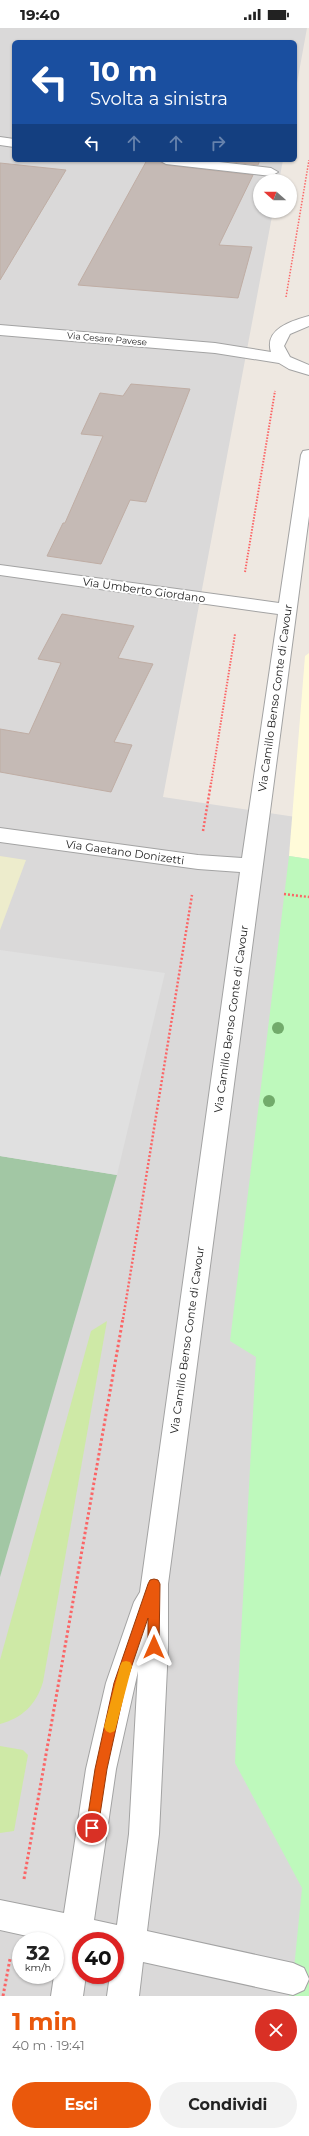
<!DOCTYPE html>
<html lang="it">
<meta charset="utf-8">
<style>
:root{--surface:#fff;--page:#f2f2f2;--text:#222;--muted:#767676;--accent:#ea580c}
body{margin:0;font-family:Montserrat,sans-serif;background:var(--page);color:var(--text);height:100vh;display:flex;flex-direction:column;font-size:15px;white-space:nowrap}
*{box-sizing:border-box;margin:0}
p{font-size:13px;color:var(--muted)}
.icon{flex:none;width:22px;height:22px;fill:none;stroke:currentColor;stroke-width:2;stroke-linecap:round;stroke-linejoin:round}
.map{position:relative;height:1968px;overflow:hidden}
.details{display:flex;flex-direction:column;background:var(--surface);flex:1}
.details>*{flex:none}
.banner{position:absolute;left:12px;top:12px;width:285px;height:122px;border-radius:6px;box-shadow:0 1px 3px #0004;background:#1a4fa0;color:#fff;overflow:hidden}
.needle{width:26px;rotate:291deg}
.tools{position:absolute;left:253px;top:146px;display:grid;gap:8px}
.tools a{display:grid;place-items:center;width:44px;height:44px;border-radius:50%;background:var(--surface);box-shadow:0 1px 3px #0004;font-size:20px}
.speed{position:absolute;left:12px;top:1904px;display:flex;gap:8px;font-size:20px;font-weight:700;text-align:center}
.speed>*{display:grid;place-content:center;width:52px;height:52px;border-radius:50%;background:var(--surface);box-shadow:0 1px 3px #0004;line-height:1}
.speed small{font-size:10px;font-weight:400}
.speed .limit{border:6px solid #d22;background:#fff;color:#111}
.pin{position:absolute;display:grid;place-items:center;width:34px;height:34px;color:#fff;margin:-17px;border:2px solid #fff;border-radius:50%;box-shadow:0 1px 4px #0007}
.me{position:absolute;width:44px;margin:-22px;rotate:0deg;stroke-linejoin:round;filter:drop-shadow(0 0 3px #0008)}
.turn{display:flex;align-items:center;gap:14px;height:84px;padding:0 12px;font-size:18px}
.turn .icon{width:52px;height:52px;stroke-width:2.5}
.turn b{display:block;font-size:28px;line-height:34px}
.lanes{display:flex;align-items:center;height:38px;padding:0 12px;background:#0003;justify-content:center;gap:20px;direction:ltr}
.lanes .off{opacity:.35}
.round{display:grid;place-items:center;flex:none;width:42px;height:42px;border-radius:21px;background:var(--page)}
.head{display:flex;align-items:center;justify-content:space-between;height:68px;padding:0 12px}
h1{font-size:24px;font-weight:700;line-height:30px;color:var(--accent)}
.action{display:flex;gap:8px;margin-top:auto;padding:8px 12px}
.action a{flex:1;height:46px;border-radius:24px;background:var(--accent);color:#fff;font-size:16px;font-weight:700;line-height:46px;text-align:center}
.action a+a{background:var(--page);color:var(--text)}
.status{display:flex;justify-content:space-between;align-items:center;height:28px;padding:0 20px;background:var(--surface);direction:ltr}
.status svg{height:11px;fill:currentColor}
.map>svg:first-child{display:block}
</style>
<div class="status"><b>19:40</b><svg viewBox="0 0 49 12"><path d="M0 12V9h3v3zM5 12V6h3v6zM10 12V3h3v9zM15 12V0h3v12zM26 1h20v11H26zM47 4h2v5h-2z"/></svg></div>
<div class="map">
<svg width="309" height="1968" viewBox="0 0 309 1968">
<rect width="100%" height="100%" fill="#eee8e1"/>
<path fill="#dad9d9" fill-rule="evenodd" d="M0 0H307L295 66V14H14V132H283L279 153H260V183H273L163 769 309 791V1968H0ZM21 1913H55V1947H21ZM81 1913H115V1947H81Z"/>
<path fill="#fffbd9" d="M309 625V831L289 828 305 628Z"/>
<path fill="#edeccc" d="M0 828 26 832 0 902Z"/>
<g fill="#cee9a6">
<path d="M107 1293 43 1654C36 1677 22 1690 0 1696V1632L91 1303Z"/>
<path d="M0 1718 23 1722 28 1727 14 1803 0 1805Z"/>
</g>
<path fill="#a2c7a4" d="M0 1128 117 1147 0 1549Z"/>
<path fill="#bef9bc" d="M289 828 309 831V1968H289L293 1951 302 1860 235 1735 238 1662 256 1329 230 1313Z"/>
<path fill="#e0e0e0" d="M0 922 165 945 117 1147 0 1128Z"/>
<g fill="#c5bab5" stroke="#bfada4">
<path d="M147 132H158L166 137 253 147 219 217 252 219 238 270 78 257Z"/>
<path d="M215 132H260L258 137Z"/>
<path d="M0 135 66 142 0 252Z"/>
<path d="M131 356 190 361 146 474 130 472 101 536 47 528 63 495H65L103 408 81 406 100 365 123 368Z"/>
<path d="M62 586 134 598 118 630 153 636 114 714 132 717 111 764 0 744V701L29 706 61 635 38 631Z"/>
</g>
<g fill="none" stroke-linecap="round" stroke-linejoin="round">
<g stroke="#a3a3a3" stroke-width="2">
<g id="minor">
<path d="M0 109 14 111V119L0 117Z"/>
<path d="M159 132H202L271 140 278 144 271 148 166 136Z"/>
<path d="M309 288V298L290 306 284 318 290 329 309 337V347L289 341 279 335 215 325 0 307V297L215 315 271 324C264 301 291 293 309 288Z"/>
<path d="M309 422V488L168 1556V1619L159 1806 147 1903 293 1935 304 1940 309 1951 304 1962 293 1967 143 1934 139 1968H107L110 1947H115V1913H81V1947H86L83 1968H51L59 1915 0 1902V1872L64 1885 86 1741 106 1655 134 1574 140 1564 240 844 198 841 0 814V800L198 827 242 830 278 586 0 547V537L279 575 301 427 303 423ZM138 1643 129 1806 117 1897 94 1892 116 1741Z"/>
</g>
</g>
<path stroke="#fb6566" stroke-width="1.5" stroke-dasharray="1.5 1.5" stroke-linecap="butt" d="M286 269 309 132"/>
<g stroke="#fb6566" stroke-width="2" stroke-dasharray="1.5 1.5" stroke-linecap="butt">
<path d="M245 544 275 363"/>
<path d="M211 756 235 606"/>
</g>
<g stroke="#fb6566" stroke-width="2.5" stroke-dasharray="2 2" stroke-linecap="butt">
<path d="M203 803 211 755"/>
<path d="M284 866 309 869"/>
<path d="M123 1291 192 867"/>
</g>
<g stroke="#fb6566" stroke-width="3" stroke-dasharray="2.5 2.5" stroke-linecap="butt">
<path d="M24 1851 123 1290"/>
<path d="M3 1968 10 1931"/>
</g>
<use href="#minor" fill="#fff" fill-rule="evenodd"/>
</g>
<g fill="#72ab6b">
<circle cx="278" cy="1000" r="6"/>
<circle cx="269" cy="1073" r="6"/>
</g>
<path fill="#ea580c" stroke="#983908" d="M154 1551 158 1552 160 1556 159 1619 158 1623 154 1625 149 1623 148 1619V1590L126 1655 107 1741 98 1800 96 1804 92 1806 88 1804 86 1800 95 1741 114 1655 148 1556 150 1552Z"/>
<path fill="#f59e0b" d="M126 1633 130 1634 132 1638 116 1699 115 1703 110 1705 106 1703 104 1699 120 1638 122 1634Z"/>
<g text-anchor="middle" stroke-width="4" stroke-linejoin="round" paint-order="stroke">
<g font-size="9" fill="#1c1c1c" stroke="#fff">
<text transform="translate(107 311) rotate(5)" y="3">Via Cesare Pavese</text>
</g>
<g font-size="11" fill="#1c1c1c" stroke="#fff">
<text transform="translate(144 562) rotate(8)" y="4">Via Umberto Giordano</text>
<text transform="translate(275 670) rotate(-82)" y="4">Via Camillo Benso Conte di Cavour</text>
<text transform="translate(125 824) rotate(8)" y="4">Via Gaetano Donizetti</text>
<text transform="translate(231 991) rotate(-82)" y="4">Via Camillo Benso Conte di Cavour</text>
<text transform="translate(187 1312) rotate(-82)" y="4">Via Camillo Benso Conte di Cavour</text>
</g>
</g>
</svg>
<div class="tools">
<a><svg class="needle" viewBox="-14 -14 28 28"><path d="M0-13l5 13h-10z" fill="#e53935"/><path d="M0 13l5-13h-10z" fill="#767676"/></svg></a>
</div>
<div class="speed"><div>32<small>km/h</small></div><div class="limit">40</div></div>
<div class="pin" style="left:92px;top:1800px;background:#d93025"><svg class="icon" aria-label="arrive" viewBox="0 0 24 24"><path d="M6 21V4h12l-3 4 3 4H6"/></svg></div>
<svg class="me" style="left:154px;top:1619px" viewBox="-20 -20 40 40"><path d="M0-17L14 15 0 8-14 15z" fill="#ea580c" stroke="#fff" stroke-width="4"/></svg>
<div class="banner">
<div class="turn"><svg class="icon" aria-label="left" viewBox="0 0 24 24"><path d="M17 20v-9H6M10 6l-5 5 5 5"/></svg><div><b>10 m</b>Svolta a sinistra</div></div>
<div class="lanes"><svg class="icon" aria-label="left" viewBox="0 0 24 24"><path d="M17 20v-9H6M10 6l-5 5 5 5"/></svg><svg class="icon off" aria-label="ahead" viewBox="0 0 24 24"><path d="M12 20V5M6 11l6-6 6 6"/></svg><svg class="icon off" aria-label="ahead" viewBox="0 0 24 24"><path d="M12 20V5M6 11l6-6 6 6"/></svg><svg class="icon off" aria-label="right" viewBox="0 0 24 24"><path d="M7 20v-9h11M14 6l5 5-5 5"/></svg></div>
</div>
</div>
<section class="details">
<div class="head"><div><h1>1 min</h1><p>40 m · 19:41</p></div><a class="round" style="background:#d93025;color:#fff"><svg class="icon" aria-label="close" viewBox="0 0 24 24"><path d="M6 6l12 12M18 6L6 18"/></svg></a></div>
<div class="action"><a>Esci</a><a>Condividi</a></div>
</section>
